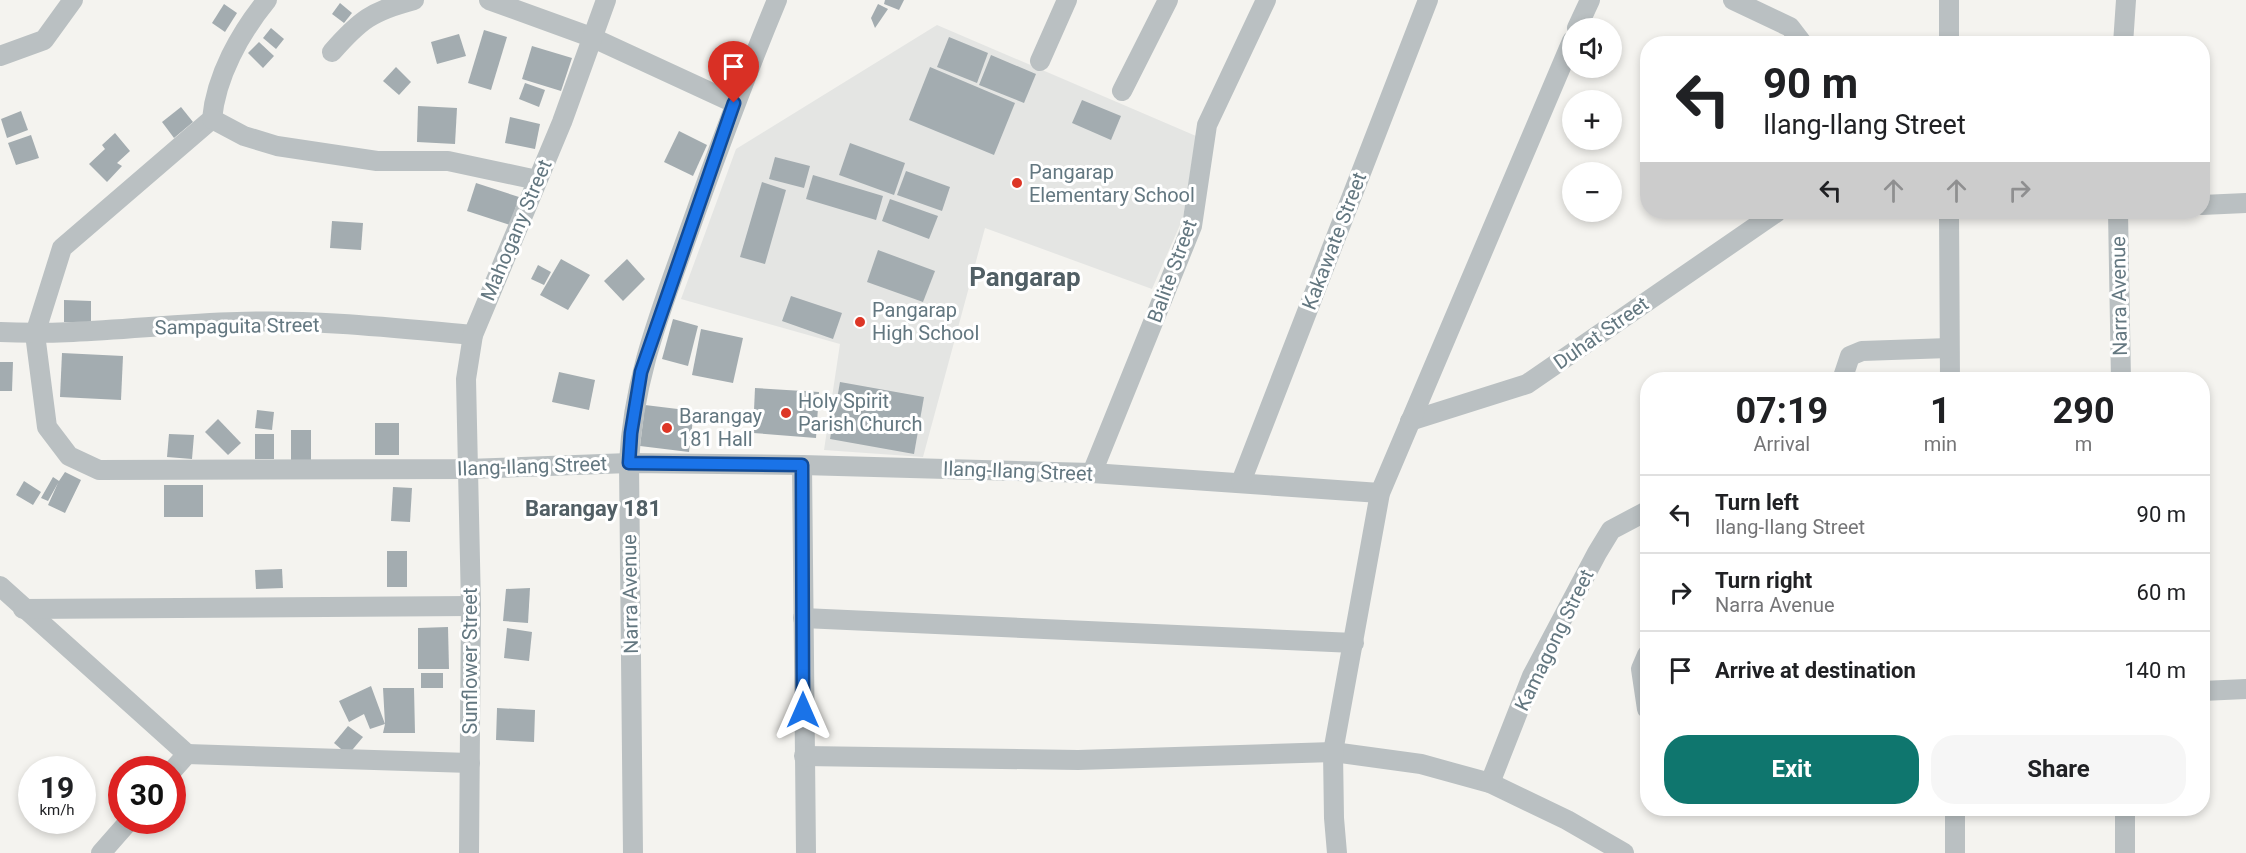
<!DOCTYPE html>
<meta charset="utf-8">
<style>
:root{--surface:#fff;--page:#f6f6f6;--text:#202124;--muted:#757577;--line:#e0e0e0;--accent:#0f766e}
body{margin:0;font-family:Roboto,sans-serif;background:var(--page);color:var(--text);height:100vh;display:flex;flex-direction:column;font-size:22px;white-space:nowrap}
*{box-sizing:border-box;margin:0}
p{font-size:20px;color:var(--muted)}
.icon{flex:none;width:33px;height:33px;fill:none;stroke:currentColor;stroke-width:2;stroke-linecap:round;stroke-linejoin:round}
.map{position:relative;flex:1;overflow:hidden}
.sheet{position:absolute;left:1640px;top:372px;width:570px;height:444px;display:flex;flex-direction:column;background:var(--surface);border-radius:24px;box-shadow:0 3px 9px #0003}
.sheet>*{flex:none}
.banner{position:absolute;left:1640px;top:36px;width:570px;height:183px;border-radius:24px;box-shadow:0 3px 9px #0003;background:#fff;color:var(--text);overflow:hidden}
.tools{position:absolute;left:1562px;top:18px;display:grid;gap:12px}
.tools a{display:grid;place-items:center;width:60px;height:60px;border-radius:50%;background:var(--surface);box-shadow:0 3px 9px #0003;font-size:30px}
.speed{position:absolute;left:18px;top:756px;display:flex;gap:12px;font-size:30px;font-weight:700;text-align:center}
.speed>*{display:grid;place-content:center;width:78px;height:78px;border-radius:50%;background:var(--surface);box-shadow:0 3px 9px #0003;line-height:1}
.speed small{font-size:15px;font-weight:400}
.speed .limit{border:9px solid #d22;background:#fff;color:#111}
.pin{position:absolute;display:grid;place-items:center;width:51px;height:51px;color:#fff;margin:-62px -26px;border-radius:50% 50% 50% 0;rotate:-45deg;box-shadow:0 0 6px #0007}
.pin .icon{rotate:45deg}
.me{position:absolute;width:66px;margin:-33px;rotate:0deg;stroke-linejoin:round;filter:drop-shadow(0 0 4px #0008)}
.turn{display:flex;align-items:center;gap:21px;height:126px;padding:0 24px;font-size:27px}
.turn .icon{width:78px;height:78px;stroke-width:2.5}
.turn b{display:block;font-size:42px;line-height:51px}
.lanes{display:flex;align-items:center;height:57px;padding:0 24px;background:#0003;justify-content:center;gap:30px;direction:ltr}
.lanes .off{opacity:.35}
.eta{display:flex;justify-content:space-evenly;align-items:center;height:102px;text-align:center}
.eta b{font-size:36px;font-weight:700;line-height:42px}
.action{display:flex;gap:12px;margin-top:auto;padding:12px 24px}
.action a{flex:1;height:69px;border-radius:24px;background:var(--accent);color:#fff;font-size:24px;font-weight:700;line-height:69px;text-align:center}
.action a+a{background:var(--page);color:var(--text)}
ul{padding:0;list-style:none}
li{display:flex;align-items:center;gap:18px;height:78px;padding:0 24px;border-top:2px solid var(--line)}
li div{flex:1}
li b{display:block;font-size:22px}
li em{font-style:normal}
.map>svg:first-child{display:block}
</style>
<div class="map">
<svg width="2246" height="853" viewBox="0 0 2246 853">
<rect width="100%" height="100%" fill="#f4f3ef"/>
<path fill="#e4e5e3" d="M937 25 1196 136 1183 218 1152 289 985 228 923 457 824 450 840 344 681 299 736 149Z"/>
<g fill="#a3acb0">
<path d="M885 0H904L899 10 884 4Z"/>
<path d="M340 3 352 13 344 23 332 14Z"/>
<path d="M224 4 237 13 225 32 212 23Z"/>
<path d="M878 4 888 9 875 28 871 18Z"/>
<path d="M271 28 284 39 276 49 263 38Z"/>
<path d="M484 30 507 37 491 90 468 83Z"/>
<path d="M459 34 466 56 437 64 431 42Z"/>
<path d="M949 37 988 53 977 83 937 67Z"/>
<path d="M259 42 274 56 263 68 248 53Z"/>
<path d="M532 46 572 58 561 91 522 79Z"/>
<path d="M991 55 1036 74 1024 103 979 85Z"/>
<path d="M396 67 411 82 399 95 383 81Z"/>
<path d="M930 67 1015 103 994 155 909 120Z"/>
<path d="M525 83 545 90 539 107 519 99Z"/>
<path d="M1082 100 1121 116 1111 140 1072 123Z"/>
<path d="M418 106 457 108 455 144 417 142Z"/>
<path d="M181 107 193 122 174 138 162 122Z"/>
<path d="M21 111 28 130 7 138 1 119Z"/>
<path d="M510 117 540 124 535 149 505 143Z"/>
<path d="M679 131 707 145 693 176 664 162Z"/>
<path d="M115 133 130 151 117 163 122 166 107 182 89 164 105 149 102 145Z"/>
<path d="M31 135 39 158 16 165 8 143Z"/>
<path d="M850 143 905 163 894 195 839 175Z"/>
<path d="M775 157 810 166 804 188 769 179Z"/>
<path d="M906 171 950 187 942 211 897 195Z"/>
<path d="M813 175 883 196 876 220 806 199Z"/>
<path d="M762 182 786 190 765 264 740 257Z"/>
<path d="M476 183 519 197 510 225 467 211Z"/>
<path d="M890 199 938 216 929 239 882 221Z"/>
<path d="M332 221 363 223 361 250 330 248Z"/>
<path d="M878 250 935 271 923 302 867 282Z"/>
<path d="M561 259 590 275 568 310 540 295Z"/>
<path d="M627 259 645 279 623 301 604 281Z"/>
<path d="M538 265 551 272 544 285 531 279Z"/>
<path d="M791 296 842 313 833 339 782 321Z"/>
<path d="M64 300 91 301V323L64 322Z"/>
<path d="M673 319 698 326 688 366 662 359Z"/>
<path d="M701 329 743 338 733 383 692 375Z"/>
<path d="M62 353 123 356 121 400 60 397Z"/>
<path d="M0 362H13L12 391H0Z"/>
<path d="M559 372 595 380 589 410 552 402Z"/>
<path d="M840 382 924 397 914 454 830 439Z"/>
<path d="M755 388 819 392 816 438 753 433Z"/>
<path d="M645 405 694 411 689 452 640 446Z"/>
<path d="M257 410 274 412 272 430 255 428Z"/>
<path d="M218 419 241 443 228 455 205 432Z"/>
<rect x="375" y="423" width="24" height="32"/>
<rect x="291" y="430" width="20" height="30"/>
<path d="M169 434 194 435 192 459 167 457Z"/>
<rect x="255" y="434" width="19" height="25"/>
<path d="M65 472 81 480 65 513 48 505 58 483 48 501 41 498 53 477 59 481Z"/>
<path d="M24 481 41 492 33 505 16 495Z"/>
<rect x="164" y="485" width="39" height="32"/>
<path d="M393 487 412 488 410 522 391 521Z"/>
<rect x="387" y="551" width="20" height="36"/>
<path d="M282 569 283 588 256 589 255 570Z"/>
<path d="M530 588 528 623 503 621 506 589Z"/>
<path d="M448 627 449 669H418V628Z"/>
<path d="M507 628 532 632 529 661 504 658Z"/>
<rect x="421" y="673" width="22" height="15"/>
<path d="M371 686 385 724 383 688H414L415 733H383L385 724 370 729 364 714 349 722 339 701Z"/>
<path d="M497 708 535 710 534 742 496 740Z"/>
<path d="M348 726 363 737 348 755 334 743Z"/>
</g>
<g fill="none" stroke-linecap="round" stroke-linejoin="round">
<g stroke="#bac0c2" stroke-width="20">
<path d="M267 0C240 33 216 76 212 119L62 248 35 334 47 427 69 456 99 470 467 469 629 463 802 465 1092 473 1380 493"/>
<path d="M489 0 591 37 734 103"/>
<path d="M1733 0 1790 27 1803 44"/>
<path d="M1949 0V44"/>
<path d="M1577 28 1590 0"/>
<path d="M2123 44 2126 0"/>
<path d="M332 52C360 20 372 11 414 0"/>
<path d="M0 56 44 40 73 0"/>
<path d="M1040 61 1067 0"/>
<path d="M1122 91 1168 0"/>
<path d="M212 119 244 136 277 146 377 161H448L537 180"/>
<path d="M2202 205 2246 203"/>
<path d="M1949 212 1950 380"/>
<path d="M2118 212 2121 380"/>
<path d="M0 332C79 336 158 324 237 322 316 319 395 328 473 335"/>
<path d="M1842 380 1850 356 1862 351 1949 348"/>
<path d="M1410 421 1527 384 1777 212"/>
<path d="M802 465 806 853"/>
<path d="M1092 473 1192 226 1207 125 1266 0"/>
<path d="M1241 482 1428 0"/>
<path d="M0 586 187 754 172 771"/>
<path d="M23 609 471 606"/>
<path d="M803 618 1354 643"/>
<path d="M1647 655 1641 669 1647 709"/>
<path d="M2202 691 2246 689"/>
<path d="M187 754 470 763"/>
<path d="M804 756 1078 760 1333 752 1421 764 1490 783 1567 820 1624 853"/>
<path d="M1490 783 1532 676 1597 553 1611 530 1647 511"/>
<path d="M2125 808V853"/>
<path d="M101 853 130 820"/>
<path d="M469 853 471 606 466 379 473 335 562 122 606 0"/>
<path d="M633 853 629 463C633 379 660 313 688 234 716 155 745 77 777 0"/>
<path d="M1337 853 1334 818 1333 752 1380 493 1572 41"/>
<path d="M1955 853V808"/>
</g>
</g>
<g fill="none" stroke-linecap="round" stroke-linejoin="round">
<g stroke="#114b97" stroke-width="15">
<path id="route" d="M734 103 641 372 631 433 629 463 802 465 803 710"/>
</g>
<use href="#route" stroke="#1a73e8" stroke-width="10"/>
</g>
<g fill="#dd3626" stroke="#fff" stroke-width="2">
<circle cx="1017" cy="183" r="6"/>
<circle cx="860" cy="322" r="6"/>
<circle cx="786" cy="413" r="6"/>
<circle cx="667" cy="428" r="6"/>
</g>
<g text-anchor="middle" stroke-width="6" stroke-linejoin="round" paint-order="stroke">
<g font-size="20" fill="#637780" stroke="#fff" text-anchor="start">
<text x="1029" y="179">Pangarap<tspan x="1029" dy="23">Elementary School</tspan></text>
<text x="872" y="317">Pangarap<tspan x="872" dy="23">High School</tspan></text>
<text x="798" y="408">Holy Spirit<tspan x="798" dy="23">Parish Church</tspan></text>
<text x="679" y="423">Barangay<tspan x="679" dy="23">181 Hall</tspan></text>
</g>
<g font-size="20" fill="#637780" stroke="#fff">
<text transform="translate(516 230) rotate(-67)" y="7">Mahogany Street</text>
<text transform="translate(1334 241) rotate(-69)" y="7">Kakawate Street</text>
<text transform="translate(1172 271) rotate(-70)" y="7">Balite Street</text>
<text transform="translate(2119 296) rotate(-91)" y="7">Narra Avenue</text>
<text transform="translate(237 326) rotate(-1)" y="7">Sampaguita Street</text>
<text transform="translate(1601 333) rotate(-35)" y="7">Duhat Street</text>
<text transform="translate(532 466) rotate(-2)" y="7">Ilang-Ilang Street</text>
<text transform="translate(1018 471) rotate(2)" y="7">Ilang-Ilang Street</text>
<text transform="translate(630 594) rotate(-91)" y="7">Narra Avenue</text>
<text transform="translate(1554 640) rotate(-64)" y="7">Kamagong Street</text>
<text transform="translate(470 661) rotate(-90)" y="7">Sunflower Street</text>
</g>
<g font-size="22" font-weight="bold" fill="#515f65" stroke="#fff">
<text x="593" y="516">Barangay 181</text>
</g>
<g font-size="26" font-weight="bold" fill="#515f65" stroke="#fff">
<text x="1025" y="286">Pangarap</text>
</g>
</g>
</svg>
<div class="tools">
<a><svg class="icon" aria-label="sound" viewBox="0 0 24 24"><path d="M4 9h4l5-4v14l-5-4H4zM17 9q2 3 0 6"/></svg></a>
<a>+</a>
<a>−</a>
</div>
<div class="speed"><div>19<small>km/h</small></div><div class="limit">30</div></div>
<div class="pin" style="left:734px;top:103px;background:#d93025"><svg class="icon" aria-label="arrive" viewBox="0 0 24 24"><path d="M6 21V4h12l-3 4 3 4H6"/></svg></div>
<svg class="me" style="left:803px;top:710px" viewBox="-20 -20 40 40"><path d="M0-17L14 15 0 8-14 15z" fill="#1a73e8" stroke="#fff" stroke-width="4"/></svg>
<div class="banner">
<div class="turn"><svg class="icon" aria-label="left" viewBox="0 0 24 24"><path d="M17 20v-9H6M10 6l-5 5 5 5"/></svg><div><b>90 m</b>Ilang-Ilang Street</div></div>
<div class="lanes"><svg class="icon" aria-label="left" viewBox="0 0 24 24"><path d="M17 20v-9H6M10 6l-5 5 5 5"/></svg><svg class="icon off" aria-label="ahead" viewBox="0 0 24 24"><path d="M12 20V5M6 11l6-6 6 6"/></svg><svg class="icon off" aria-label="ahead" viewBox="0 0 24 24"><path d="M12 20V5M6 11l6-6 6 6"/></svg><svg class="icon off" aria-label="right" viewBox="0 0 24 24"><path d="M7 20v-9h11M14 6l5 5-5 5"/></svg></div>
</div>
<section class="sheet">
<div class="eta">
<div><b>07:19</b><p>Arrival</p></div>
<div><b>1</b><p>min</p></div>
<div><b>290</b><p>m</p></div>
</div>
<ul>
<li><svg class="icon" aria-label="left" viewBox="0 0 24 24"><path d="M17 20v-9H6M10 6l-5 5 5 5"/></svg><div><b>Turn left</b><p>Ilang-Ilang Street</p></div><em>90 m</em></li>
<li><svg class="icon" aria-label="right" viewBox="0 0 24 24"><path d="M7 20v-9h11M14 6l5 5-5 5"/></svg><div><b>Turn right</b><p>Narra Avenue</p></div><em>60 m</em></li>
<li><svg class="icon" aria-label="arrive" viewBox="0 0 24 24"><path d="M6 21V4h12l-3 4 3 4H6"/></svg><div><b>Arrive at destination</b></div><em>140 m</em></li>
</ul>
<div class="action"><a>Exit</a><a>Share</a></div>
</section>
</div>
